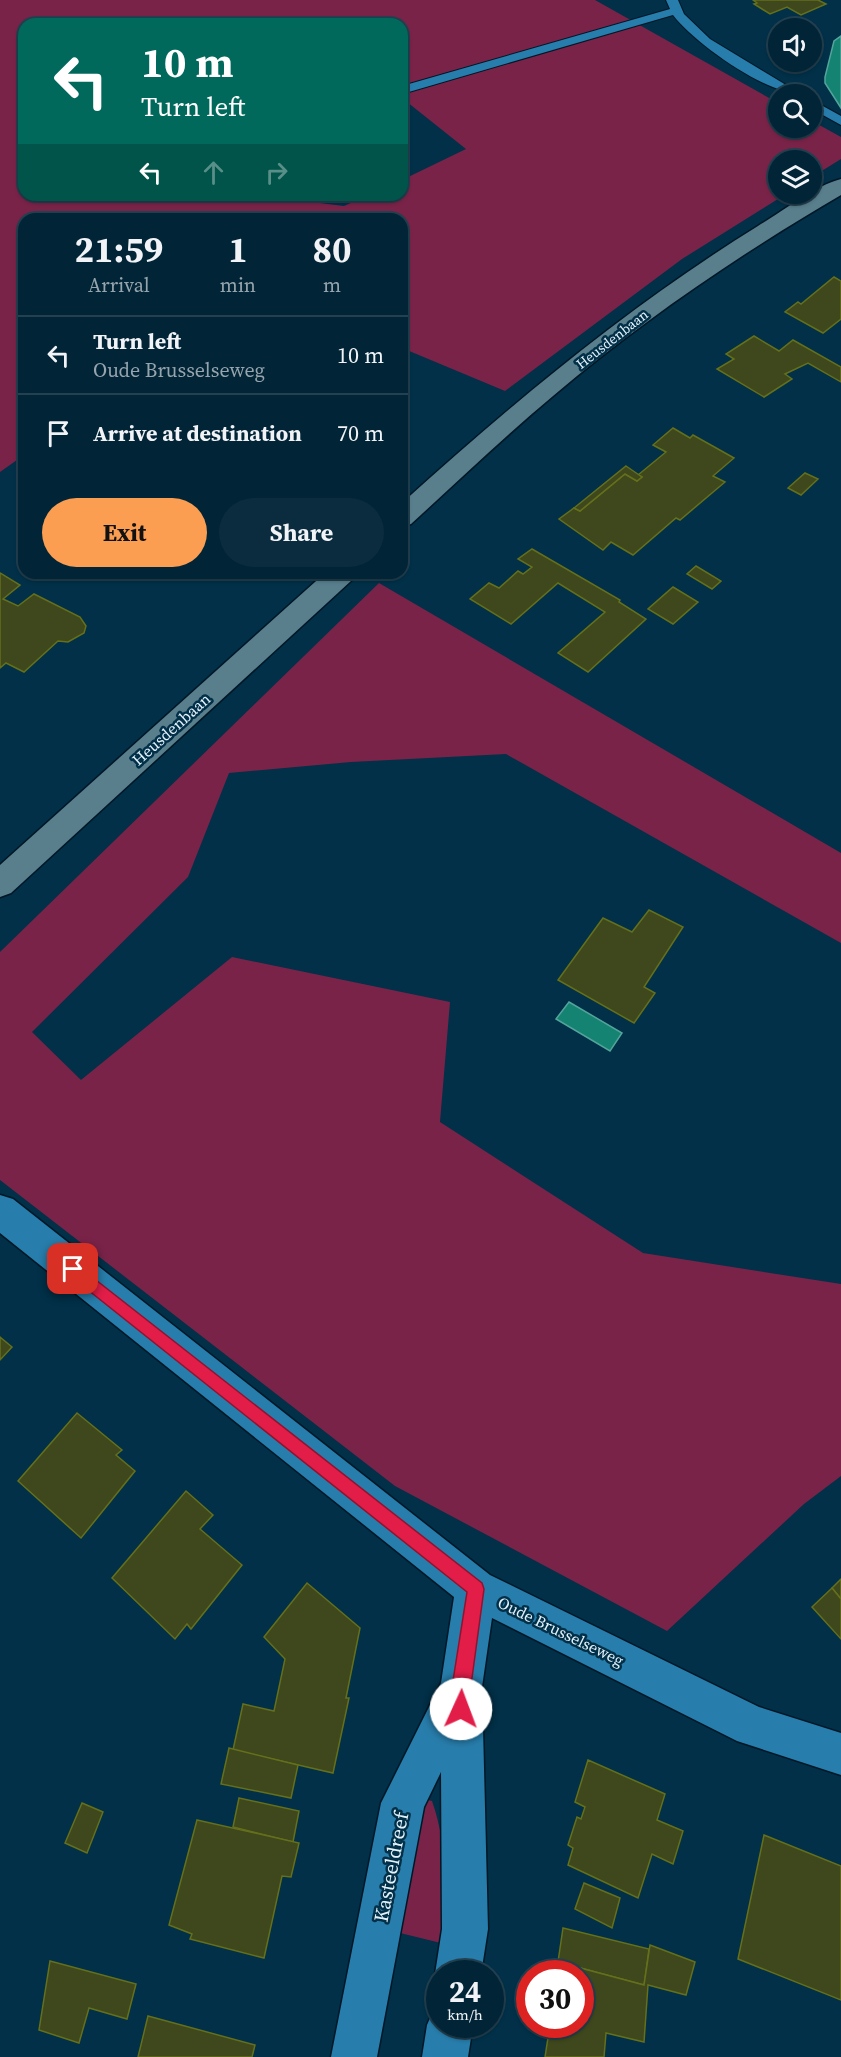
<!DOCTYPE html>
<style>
:root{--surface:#012436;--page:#0b2c3e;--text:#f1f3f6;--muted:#96a4ad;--line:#234151;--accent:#fb9e52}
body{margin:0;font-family:"Source Serif 4",serif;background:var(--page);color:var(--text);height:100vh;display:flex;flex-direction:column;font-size:22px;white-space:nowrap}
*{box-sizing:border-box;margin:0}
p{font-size:20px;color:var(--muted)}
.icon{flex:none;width:33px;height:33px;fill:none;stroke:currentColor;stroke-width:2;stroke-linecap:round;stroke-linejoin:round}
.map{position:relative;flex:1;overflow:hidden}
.drawer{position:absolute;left:18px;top:213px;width:390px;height:366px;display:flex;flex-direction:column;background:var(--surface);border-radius:18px;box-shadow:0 2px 4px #0004,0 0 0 2px var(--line)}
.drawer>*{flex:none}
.hud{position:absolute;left:18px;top:18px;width:390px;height:183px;border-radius:18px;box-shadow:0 2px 4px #0004,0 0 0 2px var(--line);background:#00695c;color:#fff;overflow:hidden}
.controls{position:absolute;left:768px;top:18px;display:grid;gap:12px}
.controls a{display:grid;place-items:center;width:54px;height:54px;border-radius:50%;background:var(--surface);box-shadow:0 2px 4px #0004,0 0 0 2px var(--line);font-size:30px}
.speed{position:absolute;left:426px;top:1960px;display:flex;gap:12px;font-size:30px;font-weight:700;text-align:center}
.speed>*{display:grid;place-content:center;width:78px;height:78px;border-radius:50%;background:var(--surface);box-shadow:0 2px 4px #0004,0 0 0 2px var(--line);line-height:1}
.speed small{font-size:15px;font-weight:400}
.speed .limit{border:9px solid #d22;background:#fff;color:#111}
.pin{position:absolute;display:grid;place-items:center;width:51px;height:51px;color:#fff;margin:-26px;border-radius:12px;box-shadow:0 3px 9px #0006}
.me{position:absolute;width:66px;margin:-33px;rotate:2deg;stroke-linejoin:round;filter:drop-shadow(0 0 4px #0008)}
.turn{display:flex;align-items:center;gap:21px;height:126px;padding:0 24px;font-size:27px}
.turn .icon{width:78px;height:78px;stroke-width:2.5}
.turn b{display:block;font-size:42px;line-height:51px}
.lanes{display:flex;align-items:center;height:57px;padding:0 24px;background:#0003;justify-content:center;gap:30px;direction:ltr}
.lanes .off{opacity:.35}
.eta{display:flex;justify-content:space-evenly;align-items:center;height:102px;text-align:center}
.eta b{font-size:36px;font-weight:700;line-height:42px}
.action{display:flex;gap:12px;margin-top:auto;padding:12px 24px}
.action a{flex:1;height:69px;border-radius:36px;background:var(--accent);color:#111;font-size:24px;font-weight:700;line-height:69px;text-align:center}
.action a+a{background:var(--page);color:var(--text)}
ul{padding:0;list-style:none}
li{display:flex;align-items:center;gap:18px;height:78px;padding:0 24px;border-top:2px solid var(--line)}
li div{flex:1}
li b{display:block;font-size:22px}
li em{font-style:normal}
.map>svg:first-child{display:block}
</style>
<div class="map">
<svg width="841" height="2057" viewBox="0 0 841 2057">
<rect width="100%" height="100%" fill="#013048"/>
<g fill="#792348" fill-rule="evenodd">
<path d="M0 0H595L778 103V128H812V121L841 137V159L812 177V160H778V194H786L682 259 505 391 402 348V219H24V455L0 472ZM24 24H402V98L466 149 402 180V195H369L344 206 254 195H24Z"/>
<path d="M379 583 841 853V943L506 754 351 762 229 773 188 877 32 1032 81 1080 232 957 450 1002 440 1122 643 1253 841 1284V1476L804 1504 667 1631 395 1486 0 1180V952Z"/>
<path d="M428 1800 432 1801C449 1850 445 1893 445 1944L392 1931 415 1824Z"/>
</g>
<g fill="#158371" stroke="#53a49b" stroke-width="1.5">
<path d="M841 36V108L825 83V77L834 41Z"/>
<path d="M569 1002 622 1033 610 1051 556 1019Z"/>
</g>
<g fill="#3f471c" stroke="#64701b" stroke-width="1.5">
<path d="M753 0H818L826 4 801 15 787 7 770 14 754 4 757 3Z"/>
<path d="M834 277 841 281V319L823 333 785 312 798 302 801 304Z"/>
<path d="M754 336 779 351 793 340 841 367V382L808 363 785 374 792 379 764 397 717 369 734 359 726 354Z"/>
<path d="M673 428 690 438 693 435 734 458 713 476 725 482 680 520 676 518 633 555 611 542 603 550 559 519 574 508 580 511 625 474 637 481 642 477 638 475 666 452 653 445Z"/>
<path d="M626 466 642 477 637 481 625 474 580 511 574 508Z"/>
<path d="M805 473 818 479 801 495 788 488Z"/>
<path d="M532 549 620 600 619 602 646 619 588 672 558 653 605 612 558 583 511 624 470 599 489 583 499 588 518 571 523 574 532 567 518 559Z"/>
<path d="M696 566 721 581 712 589 687 574Z"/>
<path d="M0 573 20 585 3 599 18 606 34 594 80 617 86 626 84 633 68 642 58 641 24 672 6 663 0 668Z"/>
<path d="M673 587 698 602 673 624 648 609Z"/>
<path d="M649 910 683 927 644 987 655 993 634 1023 558 980 603 918 632 932Z"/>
<path d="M0 1337 12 1347 0 1360Z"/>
<path d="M77 1413 122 1450 116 1455 135 1471 81 1538 18 1481Z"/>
<path d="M186 1491 213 1515 200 1529 242 1565 191 1629 187 1624 175 1639 112 1578Z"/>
<path d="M841 1579V1599L832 1588Z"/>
<path d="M307 1583 360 1628 346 1698H349L333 1773 233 1750 243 1704 274 1711 285 1659 264 1637Z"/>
<path d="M832 1588 841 1599V1639L812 1607Z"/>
<path d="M229 1748 298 1765 291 1798 221 1784Z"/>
<path d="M588 1760 665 1794 657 1820 683 1831 673 1864 652 1854 638 1898 568 1865 573 1848 568 1845 577 1817 581 1819 585 1807 575 1802Z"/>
<path d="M239 1798 299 1811 293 1842 233 1827Z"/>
<path d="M82 1803 103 1812 87 1853 65 1843Z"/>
<path d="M197 1820 299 1843 291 1877 282 1876 264 1958 190 1939 192 1934 169 1925Z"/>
<path d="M764 1835 841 1866V2000L738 1959Z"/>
<path d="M584 1883 620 1898 612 1928 575 1909Z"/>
<path d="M563 1928 649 1949 644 1985 558 1962Z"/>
<path d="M650 1945 695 1962 686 1995 648 1985 644 2042 606 2033 604 2057H545L550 2025H580V1974H556L558 1962 644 1985Z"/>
<path d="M50 1961 136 1984 127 2019 89 2008 79 2043 39 2030Z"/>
<path d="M148 2016 255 2045 252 2057H138Z"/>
</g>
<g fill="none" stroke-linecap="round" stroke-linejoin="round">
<g stroke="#001726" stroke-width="2">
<g id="lane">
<path d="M666 0H678L684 14 710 39 801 94C766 94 694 43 673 15L402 94V86L670 9Z"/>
<path d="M812 100 841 116V125L812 109Z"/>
</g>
</g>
<g stroke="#001726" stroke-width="3">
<g id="street">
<path d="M0 1195 13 1199 490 1575 759 1707 841 1733V1775L737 1741 492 1618 482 1687 488 1929 481 1974H440V1984L435 1974 442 1929 441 1772 424 1807 377 2057H331L381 1803 441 1683 454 1597 0 1233Z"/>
<path d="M440 2006V2025H473L468 2057H422L427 2025 434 2009Z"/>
</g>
</g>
<g stroke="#001726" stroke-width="3">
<g id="secondary">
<path d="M841 179V195C740 254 643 320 553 396 504 437 458 481 411 524L402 527V503C514 402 629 306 758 226 782 212 814 186 841 179Z"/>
<path d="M325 573H355L352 580 11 893 0 897V865Z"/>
</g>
</g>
<use href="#lane" fill="#277dab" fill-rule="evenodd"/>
<use href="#street" fill="#277dab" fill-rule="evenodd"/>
<use href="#secondary" fill="#597f8d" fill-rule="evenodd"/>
</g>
<path fill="#e11d48" stroke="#92132f" stroke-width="1.5" d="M73 1262 482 1583 484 1589 467 1715 461 1717 455 1715 452 1687 467 1592 68 1274 66 1269 68 1264Z"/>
<g text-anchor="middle" stroke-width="5" stroke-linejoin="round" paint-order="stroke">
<g font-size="14" fill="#e3f2fc" stroke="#013048">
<text transform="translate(612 339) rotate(-38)" y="5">Heusdenbaan</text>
</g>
<g font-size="16" fill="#e3f2fc" stroke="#013048">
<text transform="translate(171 729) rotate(-42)" y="6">Heusdenbaan</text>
<text transform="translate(561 1631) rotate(26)" y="6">Oude Brusselseweg</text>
</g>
<g font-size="20" fill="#e3f2fc" stroke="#013048">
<text transform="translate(391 1867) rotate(-79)" y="7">Kasteeldreef</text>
</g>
</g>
</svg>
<div class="controls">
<a><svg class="icon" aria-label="sound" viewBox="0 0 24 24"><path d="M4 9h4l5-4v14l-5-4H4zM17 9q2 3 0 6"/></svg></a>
<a><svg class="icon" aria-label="search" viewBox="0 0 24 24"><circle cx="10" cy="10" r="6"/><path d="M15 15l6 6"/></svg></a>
<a><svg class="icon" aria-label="layers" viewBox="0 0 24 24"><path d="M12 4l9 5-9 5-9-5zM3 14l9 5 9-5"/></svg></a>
</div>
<div class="speed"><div>24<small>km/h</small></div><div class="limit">30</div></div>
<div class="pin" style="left:73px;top:1269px;background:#d93025"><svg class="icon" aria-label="arrive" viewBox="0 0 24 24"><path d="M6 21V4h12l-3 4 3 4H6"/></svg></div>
<svg class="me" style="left:461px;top:1709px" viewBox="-20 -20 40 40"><circle r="19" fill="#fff"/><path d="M0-13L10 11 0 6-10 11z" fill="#e11d48"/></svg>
<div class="hud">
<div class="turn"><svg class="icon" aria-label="left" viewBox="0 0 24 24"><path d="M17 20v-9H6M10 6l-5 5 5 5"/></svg><div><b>10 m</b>Turn left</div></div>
<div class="lanes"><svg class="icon" aria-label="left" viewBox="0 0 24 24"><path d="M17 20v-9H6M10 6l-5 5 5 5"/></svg><svg class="icon off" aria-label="ahead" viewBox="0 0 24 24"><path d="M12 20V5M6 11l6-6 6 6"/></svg><svg class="icon off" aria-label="right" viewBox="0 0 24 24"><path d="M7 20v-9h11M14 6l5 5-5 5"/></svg></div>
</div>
<section class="drawer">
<div class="eta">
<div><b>21:59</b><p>Arrival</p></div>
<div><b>1</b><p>min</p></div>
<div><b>80</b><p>m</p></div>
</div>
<ul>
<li><svg class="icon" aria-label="left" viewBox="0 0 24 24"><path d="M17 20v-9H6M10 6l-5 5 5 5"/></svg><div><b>Turn left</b><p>Oude Brusselseweg</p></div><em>10 m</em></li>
<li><svg class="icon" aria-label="arrive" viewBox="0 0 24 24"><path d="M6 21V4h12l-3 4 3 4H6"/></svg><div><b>Arrive at destination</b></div><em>70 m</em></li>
</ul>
<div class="action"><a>Exit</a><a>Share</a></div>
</section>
</div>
